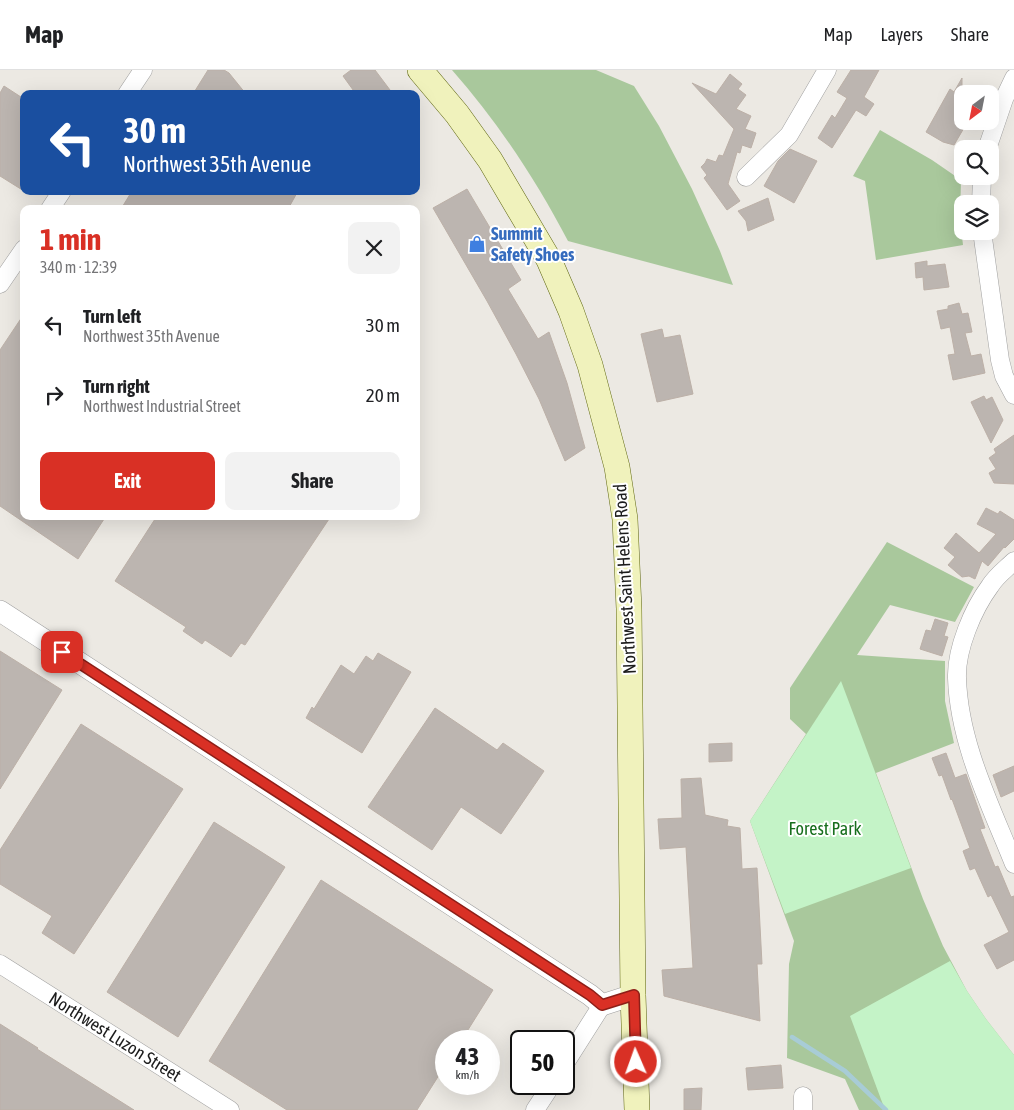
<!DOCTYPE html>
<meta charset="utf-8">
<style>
:root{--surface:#fff;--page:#f2f2f2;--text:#202124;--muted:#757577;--line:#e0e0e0;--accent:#d93025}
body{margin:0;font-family:"Asap Condensed",sans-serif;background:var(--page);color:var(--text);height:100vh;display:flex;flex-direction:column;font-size:19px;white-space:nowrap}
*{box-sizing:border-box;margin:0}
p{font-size:16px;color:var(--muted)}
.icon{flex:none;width:28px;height:28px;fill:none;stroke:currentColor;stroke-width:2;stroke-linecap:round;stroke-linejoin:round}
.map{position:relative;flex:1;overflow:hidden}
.side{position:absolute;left:20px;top:135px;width:400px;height:315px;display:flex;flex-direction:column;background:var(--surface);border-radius:10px;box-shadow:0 5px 20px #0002}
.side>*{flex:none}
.top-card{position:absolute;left:20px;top:20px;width:400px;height:105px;border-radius:10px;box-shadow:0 5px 20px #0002;background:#1a4fa0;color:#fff;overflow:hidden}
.needle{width:32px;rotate:212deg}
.controls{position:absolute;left:954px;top:15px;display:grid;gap:10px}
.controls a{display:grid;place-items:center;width:45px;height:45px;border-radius:10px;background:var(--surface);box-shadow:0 5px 20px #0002;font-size:25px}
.speed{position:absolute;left:435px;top:960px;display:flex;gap:10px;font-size:25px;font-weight:700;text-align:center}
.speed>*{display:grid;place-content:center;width:65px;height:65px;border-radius:50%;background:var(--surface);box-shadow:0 5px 20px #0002;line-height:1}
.speed small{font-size:12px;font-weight:400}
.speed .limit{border:2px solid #111;border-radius:8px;background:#fff;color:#111}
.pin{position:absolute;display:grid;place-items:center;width:42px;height:42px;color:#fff;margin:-21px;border-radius:10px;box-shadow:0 2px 8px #0006}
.me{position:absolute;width:55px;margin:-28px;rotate:358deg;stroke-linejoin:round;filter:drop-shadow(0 0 4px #0008)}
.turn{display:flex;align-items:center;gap:18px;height:105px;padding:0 20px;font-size:22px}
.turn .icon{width:65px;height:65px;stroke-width:2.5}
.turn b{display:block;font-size:35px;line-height:42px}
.round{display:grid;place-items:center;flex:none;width:52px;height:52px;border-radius:10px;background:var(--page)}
.head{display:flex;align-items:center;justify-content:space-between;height:85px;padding:0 20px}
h1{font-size:30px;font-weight:700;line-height:38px;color:var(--accent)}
.action{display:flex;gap:10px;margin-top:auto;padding:10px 20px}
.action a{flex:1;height:58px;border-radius:10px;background:var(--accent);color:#fff;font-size:20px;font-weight:700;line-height:58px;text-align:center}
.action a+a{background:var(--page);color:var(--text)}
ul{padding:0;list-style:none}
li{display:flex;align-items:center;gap:15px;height:70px;padding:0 20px}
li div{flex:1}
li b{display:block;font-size:19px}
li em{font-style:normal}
header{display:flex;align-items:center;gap:30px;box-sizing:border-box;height:70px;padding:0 25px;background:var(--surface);border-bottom:1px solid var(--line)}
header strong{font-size:24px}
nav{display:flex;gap:28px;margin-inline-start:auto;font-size:18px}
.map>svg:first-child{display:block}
</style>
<header>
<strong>Map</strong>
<nav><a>Map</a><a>Layers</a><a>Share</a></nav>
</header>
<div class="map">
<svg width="1014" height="1040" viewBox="0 0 1014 1040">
<rect width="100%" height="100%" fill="#ece9e3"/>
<g fill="#a9c89c">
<path d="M452 0H596L634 16 659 56 692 119 720 181 733 215 568 171C536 110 498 52 452 0Z"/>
<path d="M880 60 932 90 961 110 960 150 963 175 876 190 865 111 853 106Z"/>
<path d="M887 472 974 517 955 552 890 535 857 585 945 591V631L954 673 876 703 923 829 943 876 967 921 986 949 1014 985V1040H859L845 1009 787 988 789 894 794 871 750 751 806 664 790 649V618Z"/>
</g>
<g fill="#c4f3c7">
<path d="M841 611 911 798 785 844 750 751Z"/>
<path d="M950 891 967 921 986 949 1014 985V1040H885L850 946Z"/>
</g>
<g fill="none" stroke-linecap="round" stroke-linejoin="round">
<path stroke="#a8ccd6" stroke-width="4.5" d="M792 967 845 1001 886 1040"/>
</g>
<g fill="#bcb5b0" stroke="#bcb0a7">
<path d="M208 0H224L229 3 246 24H193Z"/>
<path d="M351 0H375L393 24H356L343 6Z"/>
<path d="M851 0H879L864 27 874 34 866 46 856 40 832 78 818 68 832 45 835 48 847 28 837 22Z"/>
<path d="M730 4 742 14 738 19 746 25 736 39 751 46 745 59 756 63 751 78 742 75 740 83 737 82 728 114 740 131 727 140 704 108 707 105 701 97 705 93 707 89 716 92 719 85 723 86 734 59 692 13 716 24Z"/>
<path d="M962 8V51H968L954 75 943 72 926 62 950 19 954 22Z"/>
<path d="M4 16 24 29V121L0 106V23Z"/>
<path d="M790 79 817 91 794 133 764 116 778 91Z"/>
<path d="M467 119 521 210 508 219 538 269 549 262 567 313 585 378 565 391 539 329 516 284 487 231 433 138Z"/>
<path d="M132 121H298L288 139H121Z"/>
<path d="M768 128 774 150 748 161 746 151 738 141Z"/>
<path d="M927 191V196L945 194 949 217 924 220 923 207 916 208 915 193Z"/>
<path d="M959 233 962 244 968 243 972 262 965 263 971 286 981 284 985 303 953 310 948 285 955 284 950 257 941 259 937 241 948 239V236Z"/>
<path d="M24 244V446H106L78 489 0 436V280Z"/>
<path d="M662 259 664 268 680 265 693 324 657 332 641 264Z"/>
<path d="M984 326 986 330 992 327 1003 350 991 373 971 332Z"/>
<path d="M1014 365V414L994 413 989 403 996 399 989 388 996 383 994 379Z"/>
<path d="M986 438 998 444 1000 441 1014 450V469L1005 478 1004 477 988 496 982 491 975 509 969 506 962 507 948 495 955 487 944 478 956 463 979 483 996 464 977 454Z"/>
<path d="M157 446H331L245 575 241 573 231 587 205 570 202 574 183 561 186 557 115 511Z"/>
<path d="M935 549 948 553 944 566 948 567 946 573 942 586 920 579 926 560 931 561Z"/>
<path d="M0 581 62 620 0 719Z"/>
<path d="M378 583 411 602 362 683 306 648 312 637 314 639 341 595 354 604 366 586 373 591Z"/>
<path d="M435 638 497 680 503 673 544 701 501 764 461 737 432 780 368 737Z"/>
<path d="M81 654 183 719 74 884 42 863 52 846 0 814V780Z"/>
<path d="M732 673V691L709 692V674Z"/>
<path d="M946 683 955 708 966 704 985 758 980 759 995 797 998 796 1011 827 1014 826V890L997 899 984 875 1009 862 991 825 988 827 975 798 970 800 963 781 970 778 952 729 951 730 942 705 939 706 932 688Z"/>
<path d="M1014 696V721L1001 727 993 705Z"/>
<path d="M701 708 705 745 728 750 727 756 740 758 742 799 757 798 762 894H757L760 951 664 926 662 900 693 898 686 777 660 779 658 749 682 748 681 709Z"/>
<path d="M214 752 285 797 178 967 107 922Z"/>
<path d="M321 810 493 920 461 971H446V994L417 1040H287L209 991Z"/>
<path d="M0 954 38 978 37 979 134 1040H0Z"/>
<path d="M781 995 783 1018 748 1020 746 998Z"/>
<path d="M702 1018 701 1040H684V1019Z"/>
</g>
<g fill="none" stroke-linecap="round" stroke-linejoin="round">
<g stroke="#a0a0a0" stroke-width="19">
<g id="minor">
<path d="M127 24 143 0"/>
<path d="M987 79 1004 29 1014 8"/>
<path d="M746 107 789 65 827 0"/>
<path d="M981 134 982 106"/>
<path d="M50 139 62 121"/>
<path d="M982 161 1000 290 1004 306 1014 325"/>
<path d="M0 214 24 179"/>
<path d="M1014 491C1006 499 996 506 990 516 973 539 956 579 957 608 959 673 990 734 1014 794"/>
<path d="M0 894 230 1040"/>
<path d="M564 995 602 935"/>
<path d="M803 1026V1040"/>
<path d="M535 1040 552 1014"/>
</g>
</g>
<g stroke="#a0a0a0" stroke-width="22">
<path id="tertiary" d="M0 541 590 925 602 935 633 925"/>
</g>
<g stroke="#5e6610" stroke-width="26">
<path id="secondary" d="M420 0 457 44 490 90 549 190 571 241 590 295 617 397 625 449 629 539 633 925 637 1040"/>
</g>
<use href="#minor" stroke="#fff" stroke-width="18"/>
<use href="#tertiary" stroke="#fff" stroke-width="21"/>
<use href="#secondary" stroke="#f0f2bc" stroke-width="25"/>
</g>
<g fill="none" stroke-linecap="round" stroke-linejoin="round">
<g stroke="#8d1f18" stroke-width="12">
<path id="route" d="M62 582 590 925 602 935 634 925 636 992"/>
</g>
<use href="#route" stroke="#d93025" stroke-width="9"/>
</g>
<defs>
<g id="shop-bare" transform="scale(1.35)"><path d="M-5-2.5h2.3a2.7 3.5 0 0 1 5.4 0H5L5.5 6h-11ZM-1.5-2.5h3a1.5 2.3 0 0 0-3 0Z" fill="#3f7fe0" stroke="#fff" stroke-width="2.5" paint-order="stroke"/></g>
</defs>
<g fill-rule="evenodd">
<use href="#shop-bare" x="477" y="174"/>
</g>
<g text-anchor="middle" stroke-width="4" stroke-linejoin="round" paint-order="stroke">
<g font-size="18" font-weight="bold" fill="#366cbe" stroke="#fff" text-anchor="start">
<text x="491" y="170">Summit<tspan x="491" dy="21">Safety Shoes</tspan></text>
</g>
<g font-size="18" fill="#1c1c1c" stroke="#fff">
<text transform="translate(625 509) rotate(-93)" y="6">Northwest Saint Helens Road</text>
<text transform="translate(115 967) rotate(32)" y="6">Northwest Luzon Street</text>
</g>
<g font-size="18" fill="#176e1d" stroke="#fff">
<text x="825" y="765">Forest Park</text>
</g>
</g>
</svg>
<div class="controls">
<a><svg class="needle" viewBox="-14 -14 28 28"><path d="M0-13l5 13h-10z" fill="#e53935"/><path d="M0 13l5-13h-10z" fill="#757577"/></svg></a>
<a><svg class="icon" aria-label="search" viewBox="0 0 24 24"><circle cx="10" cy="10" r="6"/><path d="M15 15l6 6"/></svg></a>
<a><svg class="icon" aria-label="layers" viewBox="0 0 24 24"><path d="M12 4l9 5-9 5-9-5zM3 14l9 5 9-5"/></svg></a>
</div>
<div class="speed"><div>43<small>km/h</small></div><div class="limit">50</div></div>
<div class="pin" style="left:62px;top:582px;background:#d93025"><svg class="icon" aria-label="arrive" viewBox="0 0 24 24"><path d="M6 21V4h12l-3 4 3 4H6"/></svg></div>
<svg class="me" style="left:636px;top:992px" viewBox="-20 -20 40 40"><circle r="17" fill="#d93025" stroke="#fff" stroke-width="3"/><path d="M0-11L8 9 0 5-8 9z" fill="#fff"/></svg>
<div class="top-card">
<div class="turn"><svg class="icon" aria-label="left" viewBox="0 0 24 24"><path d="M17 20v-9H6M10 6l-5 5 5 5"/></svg><div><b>30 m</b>Northwest 35th Avenue</div></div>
</div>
<section class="side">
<div class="head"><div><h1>1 min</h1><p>340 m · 12:39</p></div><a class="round"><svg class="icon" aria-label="close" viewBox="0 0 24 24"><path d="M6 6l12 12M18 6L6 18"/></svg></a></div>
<ul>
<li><svg class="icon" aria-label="left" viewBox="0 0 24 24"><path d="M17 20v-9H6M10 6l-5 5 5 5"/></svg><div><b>Turn left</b><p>Northwest 35th Avenue</p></div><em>30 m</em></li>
<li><svg class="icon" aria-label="right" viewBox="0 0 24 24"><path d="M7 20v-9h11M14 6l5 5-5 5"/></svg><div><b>Turn right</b><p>Northwest Industrial Street</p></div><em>20 m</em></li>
</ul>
<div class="action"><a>Exit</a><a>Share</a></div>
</section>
</div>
